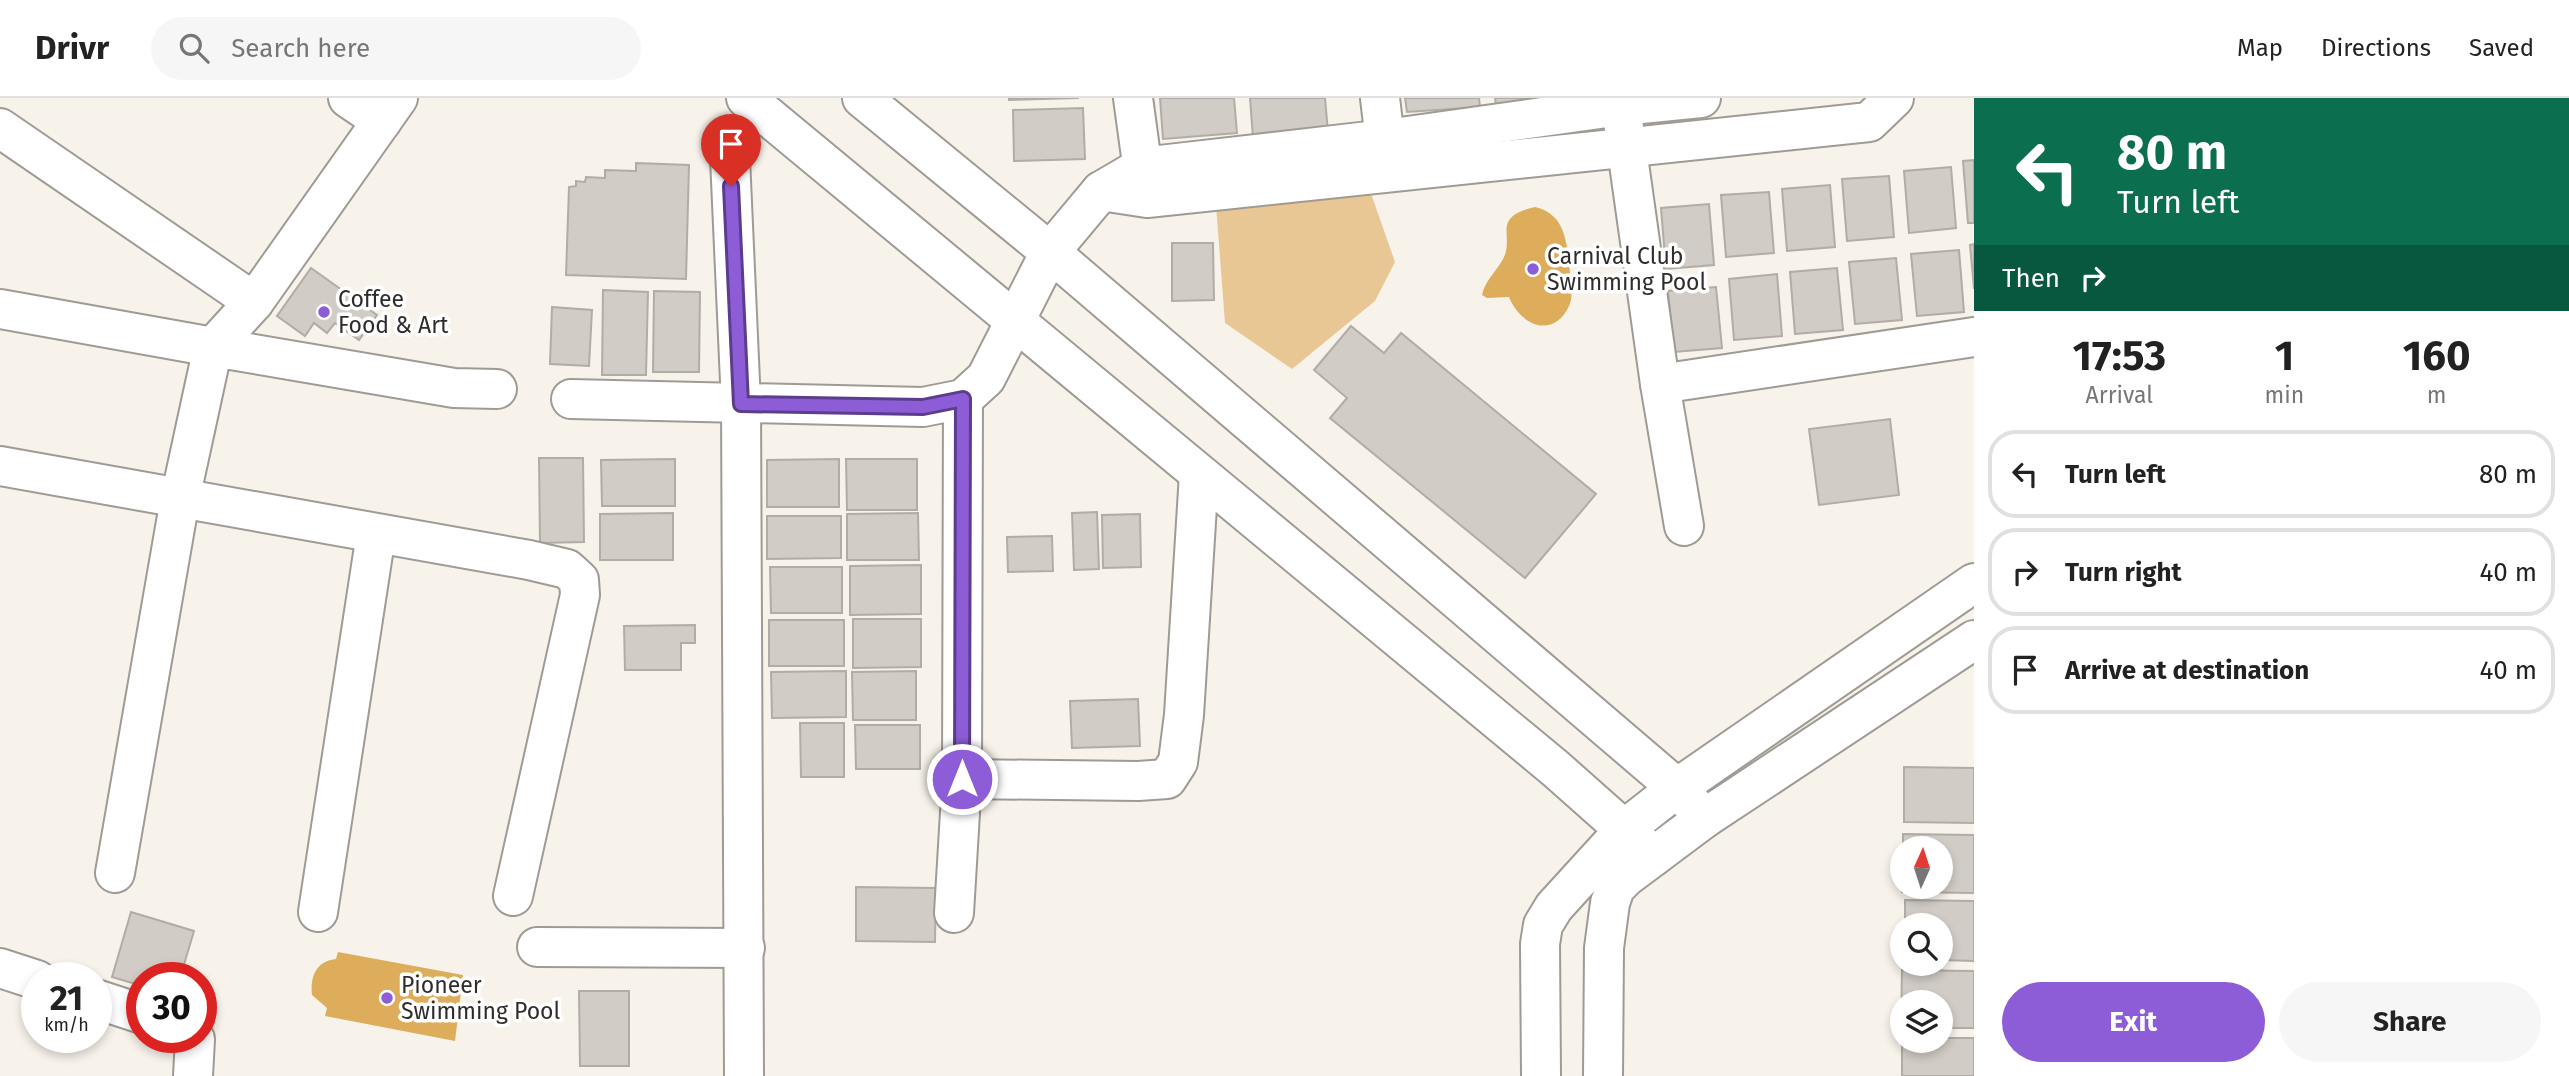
<!DOCTYPE html>
<style>
:root{--surface:#fff;--page:#f6f6f6;--text:#222;--muted:#767676;--line:#e0e0e0;--accent:#8d5dd7}
body{margin:0;font-family:"Fira Sans",sans-serif;background:var(--page);color:var(--text);height:100vh;display:flex;flex-direction:column;font-size:26px;white-space:nowrap}
*{box-sizing:border-box;margin:0}
p{font-size:23px;color:var(--muted)}
.icon{flex:none;width:38px;height:38px;fill:none;stroke:currentColor;stroke-width:2;stroke-linecap:round;stroke-linejoin:round}
.map{position:relative;flex:1;overflow:hidden}
.sheet{display:flex;flex-direction:column;background:var(--surface);width:595px}
.sheet>*{flex:none}
.banner{background:#0b6e4f;color:#fff;overflow:hidden}
.needle{width:46px;rotate:3deg}
.buttons{position:absolute;left:1890px;top:738px;display:grid;gap:14px}
.buttons a{display:grid;place-items:center;width:63px;height:63px;border-radius:50%;background:var(--surface);box-shadow:0 4px 10px #0003;font-size:35px}
.speed{position:absolute;left:21px;top:864px;display:flex;gap:14px;font-size:35px;font-weight:700;text-align:center}
.speed>*{display:grid;place-content:center;width:91px;height:91px;border-radius:50%;background:var(--surface);box-shadow:0 4px 10px #0003;line-height:1}
.speed small{font-size:18px;font-weight:400}
.speed .limit{border:10px solid #d22;background:#fff;color:#111}
.pin{position:absolute;display:grid;place-items:center;width:60px;height:60px;color:#fff;margin:-72px -30px;border-radius:50% 50% 50% 0;rotate:-45deg;box-shadow:0 0 7px #0007}
.pin .icon{rotate:45deg}
.me{position:absolute;width:77px;margin:-38px;rotate:0deg;stroke-linejoin:round;filter:drop-shadow(0 0 5px #0008)}
.turn{display:flex;align-items:center;gap:24px;height:147px;padding:0 28px;font-size:32px}
.turn .icon{width:91px;height:91px;stroke-width:2.5}
.turn b{display:block;font-size:49px;line-height:60px}
.then{display:flex;align-items:center;height:66px;padding:0 28px;background:#0003;gap:14px;font-size:26px}
.eta{display:flex;justify-content:space-evenly;align-items:center;height:119px;text-align:center}
.eta b{font-size:42px;font-weight:700;line-height:49px}
.action{display:flex;gap:14px;margin-top:auto;padding:14px 28px}
.action a{flex:1;height:80px;border-radius:42px;background:var(--accent);color:#fff;font-size:28px;font-weight:700;line-height:80px;text-align:center}
.action a+a{background:var(--page);color:var(--text)}
ul{padding:0;list-style:none}
li{display:flex;align-items:center;gap:21px;height:88px;margin:0 14px 10px;padding:0 14px;border:4px solid var(--line);border-radius:28px}
li div{flex:1}
li b{display:block;font-size:26px}
li em{font-style:normal}
header{display:flex;align-items:center;gap:42px;box-sizing:border-box;height:98px;padding:0 35px;background:var(--surface);border-bottom:2px solid var(--line)}
header strong{font-size:33px}
nav{display:flex;gap:38px;margin-inline-start:auto;font-size:24px}
.search{width:490px;height:63px;background:var(--page);display:flex;align-items:center;gap:18px;box-sizing:border-box;padding:0 24px;border-radius:38px;color:var(--muted);font-size:26px}
main{display:flex;flex:1;min-height:0}
.map>svg:first-child{display:block}
</style>
<header>
<strong>Drivr</strong>
<div class="search"><svg class="icon" aria-label="search" viewBox="0 0 24 24"><circle cx="10" cy="10" r="6"/><path d="M15 15l6 6"/></svg>Search here</div>
<nav><a>Map</a><a>Directions</a><a>Saved</a></nav>
</header>
<main>
<div class="map">
<svg width="1974" height="978" viewBox="0 0 1974 978">
<rect width="100%" height="100%" fill="#f7f3eb"/>
<path fill="#e8c794" d="M1368 87 1395 164 1375 203 1292 271 1225 225 1216 107Z"/>
<g fill="#ddad5c">
<path d="M1535 109C1567 116 1567 148 1570 175 1570 186 1574 198 1569 208 1553 242 1520 227 1509 199L1487 200 1482 197C1485 182 1498 172 1504 159 1514 137 1491 119 1535 109Z"/>
<path d="M338 854 463 877 455 943 325 918 327 910 312 897C310 879 316 863 336 861Z"/>
</g>
<g fill="#d1ccc5" stroke="#b1aca5" stroke-width="2">
<path d="M1009 0H1079L1009 2Z"/>
<path d="M1160 0H1234L1237 35 1163 41Z"/>
<path d="M1250 0H1325L1328 34 1253 40Z"/>
<path d="M1405 0H1479L1480 9 1407 14Z"/>
<path d="M1495 0H1564L1496 7Z"/>
<path d="M1083 10 1085 61 1014 63 1013 12Z"/>
<path d="M1974 62V125H1968L1963 63Z"/>
<path d="M636 65 689 67 686 181 566 177 569 89 576 88V83L585 84 586 79 605 80V72L636 73Z"/>
<path d="M1951 69 1956 130 1909 135 1904 73Z"/>
<path d="M1889 78 1894 139 1847 143 1842 81Z"/>
<path d="M1830 87 1835 149 1787 153 1782 91Z"/>
<path d="M1769 94 1774 155 1726 159 1721 97Z"/>
<path d="M1709 106 1714 167 1666 171 1661 110Z"/>
<path d="M1172 145H1213L1214 202 1172 203Z"/>
<path d="M1974 146V191L1970 147Z"/>
<path d="M1959 152 1964 214 1917 218 1911 156Z"/>
<path d="M1896 160 1902 222 1855 226 1849 164Z"/>
<path d="M311 170 377 217 359 242 335 225 327 235 314 225 305 238 277 218Z"/>
<path d="M1837 170 1843 232 1795 236 1790 174Z"/>
<path d="M1777 176 1782 238 1734 242 1729 181Z"/>
<path d="M1716 189 1722 250 1674 254 1668 193Z"/>
<path d="M603 192 648 194 646 277H602Z"/>
<path d="M654 193 700 194 699 274H653Z"/>
<path d="M552 209 592 212 589 268 550 266Z"/>
<path d="M1351 228 1384 255 1401 235 1596 396 1525 480 1330 320 1347 300 1314 272Z"/>
<path d="M1890 321 1899 397 1819 407 1809 331Z"/>
<path d="M539 360H583L584 444 540 445Z"/>
<path d="M675 361V408H602L601 362Z"/>
<path d="M839 361V409H767V362Z"/>
<path d="M846 361H917V412H847Z"/>
<path d="M1097 414 1099 471 1074 472 1072 415Z"/>
<path d="M673 415V462H600V416Z"/>
<path d="M918 415 919 462H847V416Z"/>
<path d="M1140 416 1141 469 1103 470 1102 417Z"/>
<path d="M767 418H841V460L767 461Z"/>
<path d="M1052 438 1053 473 1008 474 1007 439Z"/>
<path d="M921 467V516L850 517V468Z"/>
<path d="M770 469H842V515H771Z"/>
<path d="M853 521H921V569L853 570Z"/>
<rect x="769" y="522" width="75" height="46"/>
<path d="M695 527V545H681V572H625L624 528Z"/>
<path d="M846 573V619L772 620 771 574Z"/>
<path d="M916 573V622H853L852 574Z"/>
<path d="M1138 601 1140 648 1072 650 1070 603Z"/>
<path d="M800 625H844V679H801Z"/>
<path d="M855 627H920V671H856Z"/>
<path d="M1904 669 1974 670V725L1904 724Z"/>
<path d="M1903 736 1974 737V795L1902 794V787V789H1941V751H1903Z"/>
<path d="M856 789 936 790 935 844 856 843Z"/>
<path d="M1905 802 1974 803V863L1941 862V828H1905Z"/>
<path d="M131 814 194 833 180 880H142V888L112 879Z"/>
<path d="M1902 872 1974 873V930H1941V905H1902L1901 929Z"/>
<path d="M579 893H629V968H580Z"/>
<path d="M1941 940H1974V978H1902V943H1941Z"/>
</g>
<g fill="none" stroke-linecap="round" stroke-linejoin="round">
<g stroke="#9f9b94" stroke-width="42">
<g id="street">
<path d="M348 0 382 23"/>
<path d="M1133 0 1146 95"/>
<path d="M1380 0 1388 68"/>
<path d="M1623 23 1660 286 1684 428"/>
<path d="M0 30 254 204"/>
<path d="M730 60 741 306 744 978"/>
<path d="M1101 93 1147 100 1869 24 1894 0"/>
<path d="M0 211 213 249 254 204 398 0"/>
<path d="M1660 286 1974 239"/>
<path d="M571 301 923 309 963 301 986 280 1050 154 1101 93 1142 69 1386 41 1621 8 1701 0"/>
<path d="M0 368 529 462 567 471 579 482 580 497 513 798"/>
<path d="M962 681 1138 683 1167 681 1178 664 1184 617 1199 376"/>
<path d="M115 775 180 401 213 249 454 290 497 291"/>
<path d="M318 814 376 436"/>
<path d="M954 815 962 681 963 301"/>
<path d="M537 849 745 850"/>
<path d="M0 870 37 882"/>
<path d="M96 901 142 916"/>
<path d="M192 940 195 941 193 978"/>
</g>
</g>
<g stroke="#9f9b94" stroke-width="42">
<g id="secondary">
<path d="M746 0 1556 671 1654 758"/>
<path d="M862 0 1050 154 1677 690 1705 720"/>
<path d="M1541 978 1540 846 1543 827 1554 809 1626 730 1677 690 1974 485"/>
<path d="M1603 978 1604 850 1610 805 1615 790 1626 779 1705 720 1974 542"/>
</g>
</g>
<use href="#street" stroke="#fff" stroke-width="38"/>
<use href="#secondary" stroke="#fff" stroke-width="38"/>
</g>
<g fill="none" stroke-linecap="round" stroke-linejoin="round">
<g stroke="#5c3c8c" stroke-width="18">
<path id="route" d="M731 88 741 306 923 309 963 301 962 681"/>
</g>
<use href="#route" stroke="#8d5dd7" stroke-width="12"/>
</g>
<g fill="#8d5dd7" stroke="#fff" stroke-width="2.5">
<circle cx="1533" cy="171" r="7"/>
<circle cx="324" cy="214" r="7"/>
<circle cx="387" cy="900" r="7"/>
</g>
<g text-anchor="middle" stroke-width="7" stroke-linejoin="round" paint-order="stroke">
<g font-size="23" fill="#2f2d2b" stroke="#fff" text-anchor="start">
<text x="1547" y="166">Carnival Club<tspan x="1547" dy="26">Swimming Pool</tspan></text>
<text x="338" y="209">Coffee<tspan x="338" dy="26">Food &amp; Art</tspan></text>
<text x="401" y="895">Pioneer<tspan x="401" dy="26">Swimming Pool</tspan></text>
</g>
</g>
</svg>
<div class="buttons">
<a><svg class="needle" viewBox="-14 -14 28 28"><path d="M0-13l5 13h-10z" fill="#e53935"/><path d="M0 13l5-13h-10z" fill="#767676"/></svg></a>
<a><svg class="icon" aria-label="search" viewBox="0 0 24 24"><circle cx="10" cy="10" r="6"/><path d="M15 15l6 6"/></svg></a>
<a><svg class="icon" aria-label="layers" viewBox="0 0 24 24"><path d="M12 4l9 5-9 5-9-5zM3 14l9 5 9-5"/></svg></a>
</div>
<div class="speed"><div>21<small>km/h</small></div><div class="limit">30</div></div>
<div class="pin" style="left:731px;top:88px;background:#d93025"><svg class="icon" aria-label="arrive" viewBox="0 0 24 24"><path d="M6 21V4h12l-3 4 3 4H6"/></svg></div>
<svg class="me" style="left:962px;top:681px" viewBox="-20 -20 40 40"><circle r="17" fill="#8d5dd7" stroke="#fff" stroke-width="3"/><path d="M0-11L8 9 0 5-8 9z" fill="#fff"/></svg>
</div>
<section class="sheet">
<div class="banner">
<div class="turn"><svg class="icon" aria-label="left" viewBox="0 0 24 24"><path d="M17 20v-9H6M10 6l-5 5 5 5"/></svg><div><b>80 m</b>Turn left</div></div>
<div class="then">Then<svg class="icon" aria-label="right" viewBox="0 0 24 24"><path d="M7 20v-9h11M14 6l5 5-5 5"/></svg></div>
</div>
<div class="eta">
<div><b>17:53</b><p>Arrival</p></div>
<div><b>1</b><p>min</p></div>
<div><b>160</b><p>m</p></div>
</div>
<ul>
<li><svg class="icon" aria-label="left" viewBox="0 0 24 24"><path d="M17 20v-9H6M10 6l-5 5 5 5"/></svg><div><b>Turn left</b></div><em>80 m</em></li>
<li><svg class="icon" aria-label="right" viewBox="0 0 24 24"><path d="M7 20v-9h11M14 6l5 5-5 5"/></svg><div><b>Turn right</b></div><em>40 m</em></li>
<li><svg class="icon" aria-label="arrive" viewBox="0 0 24 24"><path d="M6 21V4h12l-3 4 3 4H6"/></svg><div><b>Arrive at destination</b></div><em>40 m</em></li>
</ul>
<div class="action"><a>Exit</a><a>Share</a></div>
</section>
</main>
